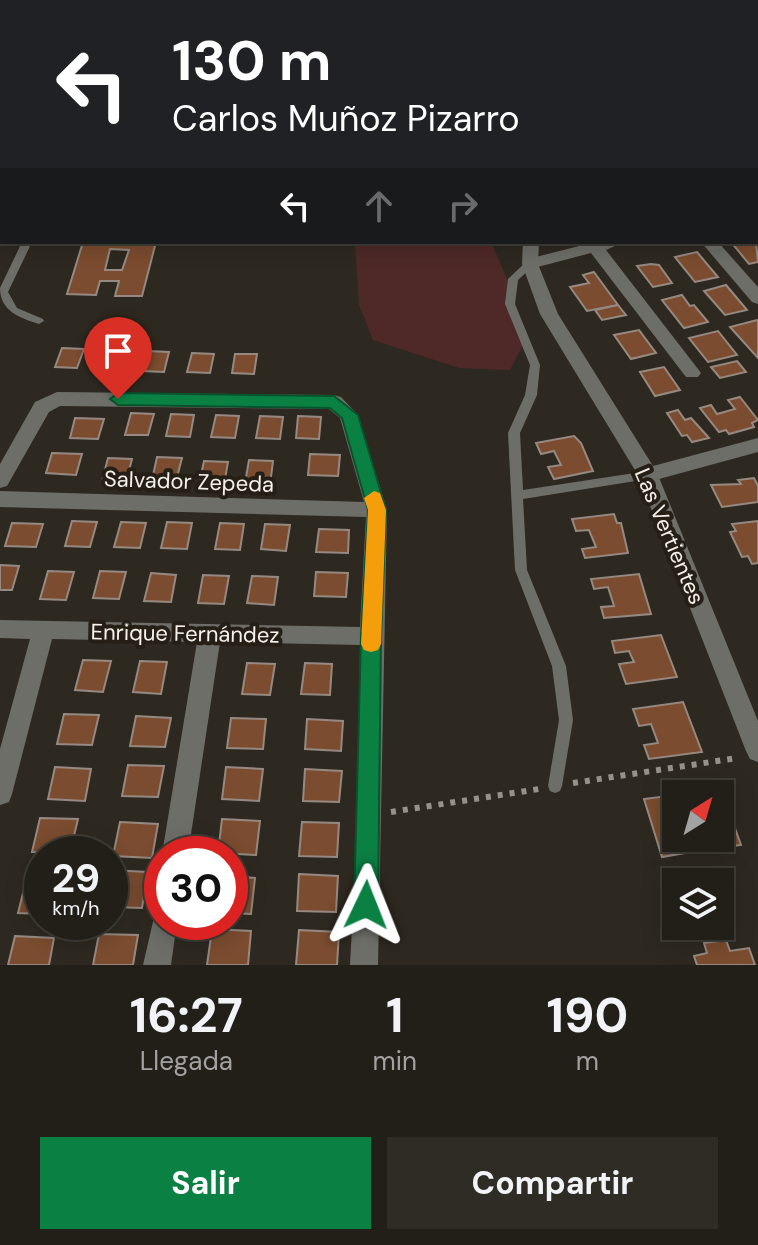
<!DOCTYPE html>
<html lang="es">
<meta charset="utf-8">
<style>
:root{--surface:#221f18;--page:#2e2c25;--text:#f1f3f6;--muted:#a2a2a2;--line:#3f3d37;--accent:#0b8043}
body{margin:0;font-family:"DM Sans",sans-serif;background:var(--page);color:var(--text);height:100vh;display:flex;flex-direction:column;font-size:30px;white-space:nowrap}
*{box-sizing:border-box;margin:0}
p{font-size:26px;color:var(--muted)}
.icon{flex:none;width:44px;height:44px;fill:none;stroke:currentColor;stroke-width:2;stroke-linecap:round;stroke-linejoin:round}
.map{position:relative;height:965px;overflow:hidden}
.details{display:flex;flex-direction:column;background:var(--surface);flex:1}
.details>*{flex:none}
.hud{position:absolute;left:0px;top:0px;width:758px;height:244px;box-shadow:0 4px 20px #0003,0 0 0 2px var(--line);background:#202124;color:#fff;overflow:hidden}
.needle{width:52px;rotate:37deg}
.tools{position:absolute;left:662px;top:780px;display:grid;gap:16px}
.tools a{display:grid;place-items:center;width:72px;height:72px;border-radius:0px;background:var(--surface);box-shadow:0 4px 20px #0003,0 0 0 2px var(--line);font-size:40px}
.speed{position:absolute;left:24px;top:836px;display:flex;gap:16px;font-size:40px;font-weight:700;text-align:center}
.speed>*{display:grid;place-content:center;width:104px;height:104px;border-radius:50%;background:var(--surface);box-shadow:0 4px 20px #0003,0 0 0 2px var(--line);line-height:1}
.speed small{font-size:20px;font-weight:400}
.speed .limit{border:12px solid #d22;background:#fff;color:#111}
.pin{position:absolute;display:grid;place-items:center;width:68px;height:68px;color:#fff;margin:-82px -34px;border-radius:50% 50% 50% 0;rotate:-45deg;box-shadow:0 0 8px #0007}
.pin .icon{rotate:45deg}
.me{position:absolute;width:88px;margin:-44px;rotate:2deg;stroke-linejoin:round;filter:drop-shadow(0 0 6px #0008)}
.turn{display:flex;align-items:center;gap:28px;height:168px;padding:0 40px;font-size:36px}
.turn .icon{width:104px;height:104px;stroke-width:2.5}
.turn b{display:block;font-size:56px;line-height:68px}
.lanes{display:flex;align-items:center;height:76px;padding:0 40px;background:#0003;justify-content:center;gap:40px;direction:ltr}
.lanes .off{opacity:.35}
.eta{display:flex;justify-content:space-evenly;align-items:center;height:136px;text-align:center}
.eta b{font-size:48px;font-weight:700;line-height:56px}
.action{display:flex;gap:16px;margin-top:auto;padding:16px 40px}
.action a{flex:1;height:92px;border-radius:0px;background:var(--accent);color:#fff;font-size:32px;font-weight:700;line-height:92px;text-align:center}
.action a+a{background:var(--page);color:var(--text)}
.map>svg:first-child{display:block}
</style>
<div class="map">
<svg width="758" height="965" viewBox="0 0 758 965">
<rect width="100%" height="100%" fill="#2e2920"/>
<path fill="#4e2928" d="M355 242H491L512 291 525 341 510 370 459 368 373 340 359 305Z"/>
<g fill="#7b4c2f" stroke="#958982" stroke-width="2" fill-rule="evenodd">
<path d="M83 242H156L142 296H115L119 281H100L96 295 67 294ZM110 249 129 250 122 270H105Z"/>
<path d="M731 242H756L758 262 749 264Z"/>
<path d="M697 252 718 277 695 282 675 257Z"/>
<path d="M651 264 659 265 672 283 653 287 637 266Z"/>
<path d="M594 272 618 305 587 311 570 287 589 283 583 275Z"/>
<path d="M726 285 747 310 725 315 704 291Z"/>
<path d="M682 295 690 306 694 305 708 322 684 328 662 300Z"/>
<path d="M618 305 626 315 602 320 595 310Z"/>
<path d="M757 320 758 321V358L730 327Z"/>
<path d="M639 330 656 353 631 359 614 335Z"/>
<path d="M718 331 737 355 708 362 689 338Z"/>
<path d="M62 348 84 349 77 368 55 367Z"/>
<path d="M104 350 126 351 120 370 98 369Z"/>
<path d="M147 351 169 352 164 372 142 371Z"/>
<path d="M192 353 214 354 210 373 187 372Z"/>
<path d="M235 354H257L254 374 232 373Z"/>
<path d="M737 361 746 372 720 378 711 367Z"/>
<path d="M664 367 680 390 655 396 640 372Z"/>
<path d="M740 397 758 420 752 423 754 427 729 434 726 430 719 432 700 408 711 405 717 414 735 409 728 400Z"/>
<path d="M678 410 685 420 691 418 709 438 692 442 687 435 682 436 667 413Z"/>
<path d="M131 413 154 414 148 435H125Z"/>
<path d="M171 414 194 415 190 437 166 436Z"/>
<path d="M216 415 239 416 235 438 211 437Z"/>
<path d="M260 416 283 417 280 439 256 438Z"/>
<path d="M298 416 321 417 319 439 296 438Z"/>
<path d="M75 418 104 419 98 439 70 438Z"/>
<path d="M574 436 581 443 593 471 554 479 548 467 561 465 554 451 541 454 536 443Z"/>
<path d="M52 453 82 454 76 475 46 473Z"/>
<path d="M310 454 340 455 338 476 308 475Z"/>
<path d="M157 457 182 458 176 481 152 480Z"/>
<path d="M108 458 132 459 126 482 102 481Z"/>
<path d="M249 460 273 461 270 485 245 483Z"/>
<path d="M204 461 228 462 224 485 199 484Z"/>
<path d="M754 478 758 486V502L722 507 711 485 741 484 738 480Z"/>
<path d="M614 514 617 523H621L628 553 585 558 582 549 596 547 589 530 576 531 572 519Z"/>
<path d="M72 521 97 522 90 547 65 546Z"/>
<path d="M758 521V563L752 564 748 556 742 557 730 532 736 531 732 524Z"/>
<path d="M121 522 146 523 140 548 114 547Z"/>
<path d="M167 522 192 523 187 549 161 548Z"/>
<path d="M12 523 43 524 36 547 5 546Z"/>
<path d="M220 523 244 524 240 550 215 549Z"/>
<path d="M265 524 290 525 286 551 261 549Z"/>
<path d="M319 529 349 530 348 553 316 552Z"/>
<path d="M0 565 19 566 12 590H0Z"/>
<path d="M48 571 74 572 66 600 40 599Z"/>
<path d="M100 571 126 572 119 599 93 598Z"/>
<path d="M316 572 348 573 346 597 314 596Z"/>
<path d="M151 573 176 575 171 602 144 601Z"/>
<path d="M639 574 651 614 604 618 601 607 614 606 608 587 594 589 591 579Z"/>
<path d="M203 575 229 576 224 604 198 603Z"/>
<path d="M252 576 278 577 274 605 247 603Z"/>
<path d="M661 635 677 677 626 684 619 664 634 662 629 651 615 653 612 641Z"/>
<path d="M83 660 111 661 103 692 75 690Z"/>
<path d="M140 661 167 662 161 694 133 692Z"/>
<path d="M247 663 275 664 270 695 242 694Z"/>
<path d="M305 663 332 664 330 695 301 694Z"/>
<path d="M683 702 702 752 649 759 644 745 658 743 651 724 639 726 633 709Z"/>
<path d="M64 714 99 715 92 745 57 744Z"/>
<path d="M136 716 171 718 165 747 130 746Z"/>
<path d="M231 718 266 719 263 749 227 748Z"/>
<path d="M307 719 343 721 341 751 305 749Z"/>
<path d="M128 765 164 766 158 797 122 796Z"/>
<path d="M55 767 91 769 85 801 48 799Z"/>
<path d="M226 767 263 769 259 801 222 799Z"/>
<path d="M305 769 342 771 339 802 303 801Z"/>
<path d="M667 796 673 820H676V838H716L719 847 662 857 644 799Z"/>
<path d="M731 817 741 845 725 847 720 834V818Z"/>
<path d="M40 818 78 819 70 853 32 852Z"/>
<path d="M222 819 260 821 256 855 218 853Z"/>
<path d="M120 822 158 824 152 858 113 856Z"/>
<path d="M302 822 339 823 337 857 299 856Z"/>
<path d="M110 870 148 872 142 908 110 907Z"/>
<path d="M299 874 338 876 336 912 297 911Z"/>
<path d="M230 876 255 878 251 914 230 913Z"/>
<path d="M27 877H42V914L18 913Z"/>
<path d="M212 929 251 931 248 965H207Z"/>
<path d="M299 930 339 932 337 965H296Z"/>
<path d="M99 934 138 935 133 965H93Z"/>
<path d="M15 936 54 938 49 965H8Z"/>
<path d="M726 940 730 951 749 948 755 965H697L694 956 707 953 704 943Z"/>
</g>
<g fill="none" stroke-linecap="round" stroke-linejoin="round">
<g stroke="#96918a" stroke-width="6" stroke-dasharray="5 7" stroke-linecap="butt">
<path d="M573 783 737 758"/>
<path d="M391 812 539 789"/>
</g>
<g fill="#6e6e69" fill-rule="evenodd">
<path d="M22 242H32L8 292 17 308 43 319 44 321 39 324C20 318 0 311 0 288Z"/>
<path d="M530 261 535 264 518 280 515 304 540 365 537 395 520 433 523 490 648 471 654 475 648 479 523 499 527 570 566 666 573 720 562 786 560 791 555 793 550 791 548 786 559 720 552 666 515 570 508 433 525 395 530 365 505 304 508 279 526 262Z"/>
</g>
<g fill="#6e6e69" fill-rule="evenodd">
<path d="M305 0H317L318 2H306Z"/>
<path d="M669 0H682L683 2H670Z"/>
<rect x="0" y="7" width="2" height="8"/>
<rect x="0" y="66" width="2" height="9"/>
<rect x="756" y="68" width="2" height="9"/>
<rect x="0" y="131" width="2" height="9"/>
<path d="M756 167 758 168V179L756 178Z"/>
<path d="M0 201 2 202V212L0 211Z"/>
<rect x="756" y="205" width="2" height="10"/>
<path d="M595 242H624L606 250 698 369 701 373 698 377H686L591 253 530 269 522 264 524 260Z"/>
<path d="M701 242H718L758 287V304L752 302Z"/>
<path d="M57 392 334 395 341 397 358 415 387 510 378 965H350L358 815 360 645 220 642 188 854H162L197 642 52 639 12 794 9 802 0 805V749L30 639 0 638V620L360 627 366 517 0 507V491L364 502 340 418 329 409 60 406 49 412 7 486 0 488V464L35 402Z"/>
<path d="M648 468 655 470 658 475 758 721V762L750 759 746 751 638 475 641 470Z"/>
<path d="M162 910V922H177L171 965H143L155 913Z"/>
</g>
<g fill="#6e6e69" fill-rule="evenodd">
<path d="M520 0H532L533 2H521Z"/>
<path d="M523 242H539L538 264 558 314 653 466 758 438V452L648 482 641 480 540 314 522 264Z"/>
</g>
</g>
<path fill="#0b8043" stroke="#07532c" stroke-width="2" d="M118 393 334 396 358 415 386 510 381 636 378 905 375 913 366 917 358 913 354 905 361 636 368 510 342 418 330 408 118 405 110 399Z"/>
<path fill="#f59e0b" d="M374 491 380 493 386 510 381 644 378 650 371 652 364 650 361 644 368 510 364 498Z"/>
<g text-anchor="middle" stroke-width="8" stroke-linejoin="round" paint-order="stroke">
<g font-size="22" fill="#f5f1eb" stroke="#251f16">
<text transform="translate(189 481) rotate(2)" y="8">Salvador Zepeda</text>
<text transform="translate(670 536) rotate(67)" y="8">Las Vertientes</text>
<text transform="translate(185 633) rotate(1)" y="8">Enrique Fernández</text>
</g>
</g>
</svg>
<div class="tools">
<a><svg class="needle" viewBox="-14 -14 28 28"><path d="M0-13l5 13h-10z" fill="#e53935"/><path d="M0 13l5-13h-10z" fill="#a2a2a2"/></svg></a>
<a><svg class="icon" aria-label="layers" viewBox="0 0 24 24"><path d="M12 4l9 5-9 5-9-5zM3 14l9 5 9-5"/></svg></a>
</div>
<div class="speed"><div>29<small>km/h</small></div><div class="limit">30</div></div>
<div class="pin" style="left:118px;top:399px;background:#d93025"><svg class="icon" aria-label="arrive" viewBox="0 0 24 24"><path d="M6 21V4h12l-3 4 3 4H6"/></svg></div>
<svg class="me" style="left:366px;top:905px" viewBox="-20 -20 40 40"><path d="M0-17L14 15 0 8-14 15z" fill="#0b8043" stroke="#fff" stroke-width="4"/></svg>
<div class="hud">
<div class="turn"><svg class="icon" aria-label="left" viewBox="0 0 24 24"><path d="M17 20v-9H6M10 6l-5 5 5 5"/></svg><div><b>130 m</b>Carlos Muñoz Pizarro</div></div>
<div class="lanes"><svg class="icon" aria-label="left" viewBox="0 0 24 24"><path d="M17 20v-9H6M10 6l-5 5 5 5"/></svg><svg class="icon off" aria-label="ahead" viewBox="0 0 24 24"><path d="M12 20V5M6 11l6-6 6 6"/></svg><svg class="icon off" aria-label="right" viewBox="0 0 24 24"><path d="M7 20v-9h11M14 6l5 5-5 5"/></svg></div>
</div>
</div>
<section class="details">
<div class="eta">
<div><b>16:27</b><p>Llegada</p></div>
<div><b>1</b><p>min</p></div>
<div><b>190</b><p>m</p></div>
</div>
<div class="action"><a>Salir</a><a>Compartir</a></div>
</section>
